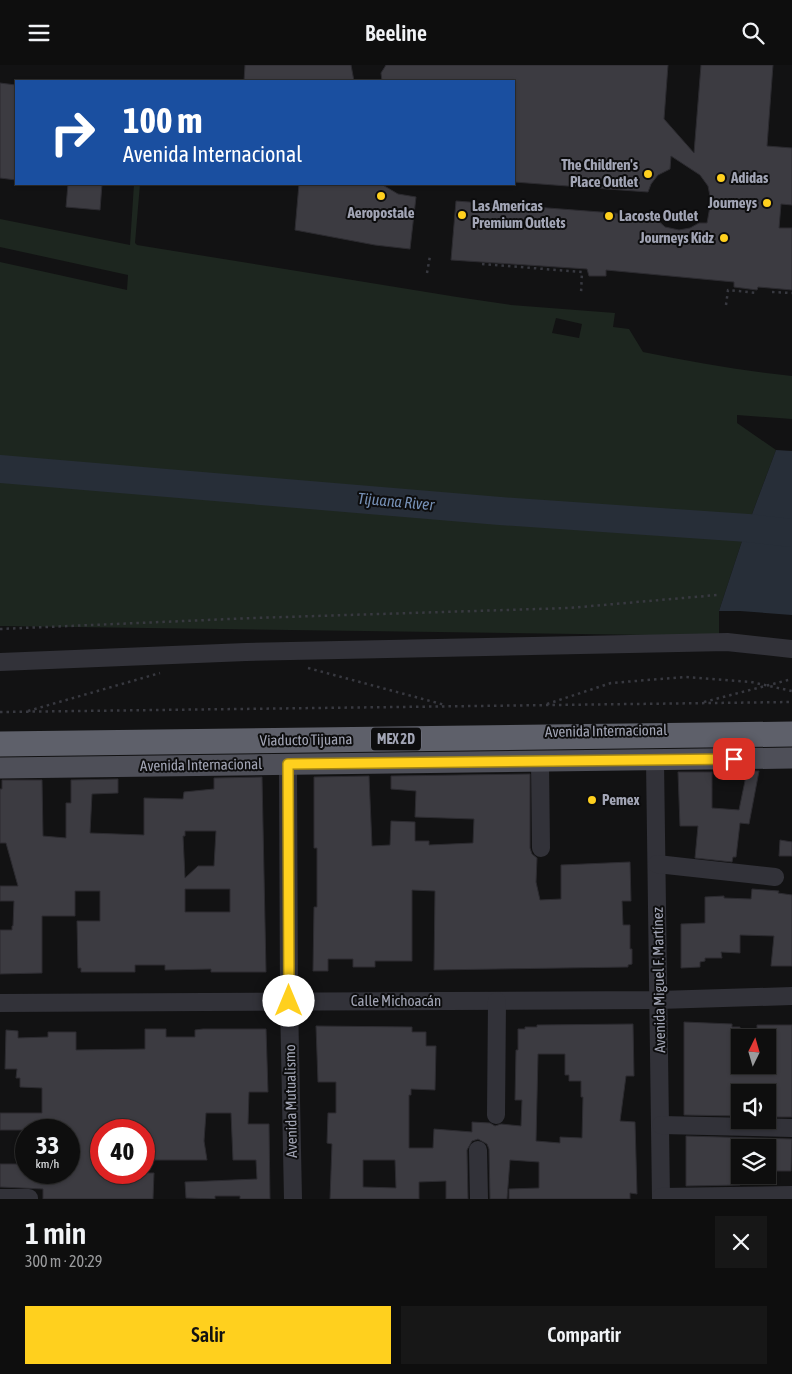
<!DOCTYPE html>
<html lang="es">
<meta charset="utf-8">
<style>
:root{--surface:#0e0e0e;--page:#171717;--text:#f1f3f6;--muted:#9b9c9e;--line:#2e2e2e;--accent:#ffd01e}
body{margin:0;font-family:"Asap Condensed",sans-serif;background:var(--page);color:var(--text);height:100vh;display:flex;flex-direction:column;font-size:19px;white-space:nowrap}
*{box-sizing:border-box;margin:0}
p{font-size:16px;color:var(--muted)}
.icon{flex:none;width:28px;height:28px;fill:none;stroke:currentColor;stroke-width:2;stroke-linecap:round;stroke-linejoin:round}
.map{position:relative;height:1134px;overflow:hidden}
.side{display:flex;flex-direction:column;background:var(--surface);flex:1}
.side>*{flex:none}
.hud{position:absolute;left:15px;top:15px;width:500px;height:105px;border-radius:0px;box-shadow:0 1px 4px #0004,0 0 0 1px var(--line);background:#1a4fa0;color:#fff;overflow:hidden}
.needle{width:32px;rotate:5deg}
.buttons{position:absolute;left:731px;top:964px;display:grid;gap:10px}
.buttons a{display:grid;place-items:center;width:45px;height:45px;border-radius:0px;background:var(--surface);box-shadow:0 1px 4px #0004,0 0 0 1px var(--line);font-size:25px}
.speed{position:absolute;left:15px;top:1054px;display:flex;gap:10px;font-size:25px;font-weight:700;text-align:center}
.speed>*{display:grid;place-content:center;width:65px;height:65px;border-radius:50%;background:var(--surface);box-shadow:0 1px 4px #0004,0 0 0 1px var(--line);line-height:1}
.speed small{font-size:12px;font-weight:400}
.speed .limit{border:8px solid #d22;background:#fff;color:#111}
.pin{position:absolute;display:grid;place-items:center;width:42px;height:42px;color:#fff;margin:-21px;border-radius:10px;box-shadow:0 2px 8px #0006}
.me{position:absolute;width:55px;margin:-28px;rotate:0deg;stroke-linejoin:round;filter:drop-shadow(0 0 4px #0008)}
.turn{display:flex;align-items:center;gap:18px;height:105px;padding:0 25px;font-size:22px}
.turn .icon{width:65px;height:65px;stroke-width:2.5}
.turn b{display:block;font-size:35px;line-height:42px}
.round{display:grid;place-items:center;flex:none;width:52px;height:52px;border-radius:0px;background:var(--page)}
.summary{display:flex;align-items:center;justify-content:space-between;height:85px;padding:0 25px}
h1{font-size:30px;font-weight:600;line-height:38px}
.primary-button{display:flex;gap:10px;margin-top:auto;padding:10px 25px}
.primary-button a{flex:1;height:58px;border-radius:0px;background:var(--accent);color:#111;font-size:20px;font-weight:600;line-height:58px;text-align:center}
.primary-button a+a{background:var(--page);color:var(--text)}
header{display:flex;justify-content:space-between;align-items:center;height:65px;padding:0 25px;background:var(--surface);font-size:22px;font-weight:600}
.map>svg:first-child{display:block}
</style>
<header><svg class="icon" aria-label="menu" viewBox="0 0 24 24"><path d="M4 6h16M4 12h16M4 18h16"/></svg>Beeline<svg class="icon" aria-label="search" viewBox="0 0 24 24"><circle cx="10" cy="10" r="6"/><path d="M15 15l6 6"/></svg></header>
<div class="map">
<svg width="792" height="1134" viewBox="0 0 792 1134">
<rect width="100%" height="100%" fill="#121213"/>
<path fill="#1d261f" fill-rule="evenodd" d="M134 119H140L135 178 137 180 457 232 511 240 615 248 613 262 629 264 643 287C693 297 742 306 792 311V354L737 350V358L776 385 742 476 719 546V571L0 561V197L127 225 128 210 0 182V154L130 180ZM556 253 582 259 579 273 552 268Z"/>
<path fill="#272e38" d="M776 385 792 386V550L740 546H719L742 476Z"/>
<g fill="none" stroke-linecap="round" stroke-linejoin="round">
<path stroke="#272e38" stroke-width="28" d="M0 404 500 446 748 463 792 468"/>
</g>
<g fill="#3c3b41" stroke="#2c2b30" fill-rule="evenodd">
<path d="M245 0H351L354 16H244Z"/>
<path d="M386 0H668L664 54 694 88 701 0H773L767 81 792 83V140L781 139 779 163H792V225L758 222 757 225 734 222V217L606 205V211H589L587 204 451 195 456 136 653 151 665 162 679 165 690 163 699 158H707L711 136 708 121 700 110 671 91 670 104 658 110 651 119 648 127 514 117V16H382L381 8Z"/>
<path d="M0 18 16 20V115L0 113Z"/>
<path d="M68 119H102L100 145 66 142Z"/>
<path d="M299 119H381L398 129 416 132 410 184 375 180 295 165Z"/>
<path d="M747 706H759L749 759 740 758 736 792H733L732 797 695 793 698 761H680L678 707H712V743L739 745Z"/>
<path d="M530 709V783L532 789 537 793 536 817 540 835 561 834V800L630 797 631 836H622L623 860H630V884H632V899L628 900V902L434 905 435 826 412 825V896H375V902H353V894H328V906H313L314 842H317V783H314V712L369 711 372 781 390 780 391 756 415 757V776H429V780L473 778 474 754 415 752 416 726 391 724V711Z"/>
<path d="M262 712 266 907H211V904L165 905V900H135V907H81V903H78L77 856H100V826H75V851H42V908L0 909V865H12V861H13L14 836H0V821H18L6 778H0V724H2V715H42L43 771 66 773V738H71V715L118 714V728L92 729 90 768 144 770V733L183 734 184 727 214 724V713ZM185 766H216L214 801H198L185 813 183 771H185ZM185 824H230V847H185Z"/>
<path d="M780 775 792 777V791H779Z"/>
<path d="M752 824 779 826 778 828 792 830V901H771L774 871 740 870V888L721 887 722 893H705V896L700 897V902L681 903V859L705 858V832L724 831V833L751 834Z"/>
<path d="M684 957 732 959V962H740V1000H769V972H757V960H792V1052H768V1028H740V1051L684 1050Z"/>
<path d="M633 959 634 1011H626L620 1056 635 1057 637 1129 630 1128V1134H509V1124L539 1123V1097L510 1095 507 1134H490L489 1084 487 1079 478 1074 472 1076 467 1085 468 1134H446V1116L419 1117V1134H330L332 1079 327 1078 328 1048H336V1017H318L316 961 412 962V967H426V981H436L435 1025 411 1024V1030H409V1083H433L434 1064 472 1067V1057L490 1058 495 1061 501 1059 521 1061 522 1035H515L516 985H518V964H525V962H537V960ZM538 989H565V1010H569V1016H581V1032H583L582 1073 560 1072V1078L536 1076ZM363 1095H395L396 1123 363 1122Z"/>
<path d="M145 964H166V972H195V965L203 964H266L268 1027H249L248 1059H269L270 1134H240V1131H215V1134L186 1133 185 1117 257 1114 256 1095H233L231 1048H206L204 1076 207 1095H144V1065H101V1108H154L153 1134H43V1124L0 1122V1099H26V1108H69V1065H0V1048H42V1023L20 1022V1013H16L17 1004H5L6 965 18 966V973L48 972V967H76V985L145 984Z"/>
<path d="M686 1071 792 1074 791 1106H768V1082H740V1120L686 1121Z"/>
</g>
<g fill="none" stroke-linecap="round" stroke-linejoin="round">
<g stroke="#383940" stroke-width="2.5" stroke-dasharray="2.5 4" stroke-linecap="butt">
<path d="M482 199 582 207 581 229"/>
<path d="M427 208 430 191"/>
<path d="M772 227 792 228"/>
<path d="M726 240 728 225 757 228"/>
<path d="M0 564 253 553 569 543 717 530"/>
<path d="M308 603 445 640"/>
<path d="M704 637 792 614"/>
<path d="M547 639 611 618 685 612 751 617 792 626"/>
<path d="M28 646 160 608"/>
<path d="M0 647 792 637"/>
</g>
<g stroke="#323239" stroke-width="18">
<path d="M0 597 246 587 727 577 792 584"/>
<path d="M655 696 661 1134"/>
<path d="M540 697 541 783"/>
<path d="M288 699 289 936 293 1134"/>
<path d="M657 799 775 812"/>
<path d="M0 938 659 935 792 931"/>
<path d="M496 1050 497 936"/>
<path d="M661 1060 792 1063"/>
<path d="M478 1085 479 1134"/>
<path d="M661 1132 792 1130"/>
<path d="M0 1133H29"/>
</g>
<path stroke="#4e4f58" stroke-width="21" d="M0 703 792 693"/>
<path stroke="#5e606a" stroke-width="25" d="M0 679 792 669"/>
</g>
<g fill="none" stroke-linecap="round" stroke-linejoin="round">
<g stroke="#a68714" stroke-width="12">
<path id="route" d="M289 936 288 699 734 694"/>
</g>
<use href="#route" stroke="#ffd01e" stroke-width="9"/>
</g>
<g fill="#ffd01e" stroke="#0d0d0e" stroke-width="2">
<circle cx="648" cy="109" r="5"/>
<circle cx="721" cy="113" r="5"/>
<circle cx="381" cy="131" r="5"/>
<circle cx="767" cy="138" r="5"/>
<circle cx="462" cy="150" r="5"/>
<circle cx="609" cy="151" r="5"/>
<circle cx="724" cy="173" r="5"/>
<circle cx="592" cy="735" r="5"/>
</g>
<g text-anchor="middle" stroke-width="4" stroke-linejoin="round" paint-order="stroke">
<rect fill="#0d0d0e" stroke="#757783" stroke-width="1" x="371" y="662.5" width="50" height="23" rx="4"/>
<g font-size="14" font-weight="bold" fill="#a2a5b5">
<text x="396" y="679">MEX 2D</text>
</g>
<g font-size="15" font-weight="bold" fill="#a2a5b5" stroke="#0d0d0e" text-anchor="start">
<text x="638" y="105" text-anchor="end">The Children's<tspan x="638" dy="17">Place Outlet</tspan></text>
<text x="731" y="118">Adidas</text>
<text x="757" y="143" text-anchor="end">Journeys</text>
<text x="472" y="146">Las Americas<tspan x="472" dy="17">Premium Outlets</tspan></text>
<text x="381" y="153" text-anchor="middle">Aeropostale</text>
<text x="619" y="156">Lacoste Outlet</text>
<text x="714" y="178" text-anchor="end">Journeys Kidz</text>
<text x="602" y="740">Pemex</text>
</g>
<g font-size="15" fill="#a2a5b5" stroke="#0d0d0e">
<text transform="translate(606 666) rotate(-1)" y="5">Avenida Internacional</text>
<text transform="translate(306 675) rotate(-1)" y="5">Viaducto Tijuana</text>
<text transform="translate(201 700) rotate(-1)" y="5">Avenida Internacional</text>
<text transform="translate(659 915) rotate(-91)" y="5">Avenida Miguel F. Martínez</text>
<text x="396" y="941">Calle Michoacán</text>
<text transform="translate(291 1036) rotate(-91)" y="5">Avenida Mutualismo</text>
</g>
<g font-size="16" font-style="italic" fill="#758fb4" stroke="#0d0d0e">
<text transform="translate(396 436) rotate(5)" y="6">Tijuana River</text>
</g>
</g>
</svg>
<div class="buttons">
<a><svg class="needle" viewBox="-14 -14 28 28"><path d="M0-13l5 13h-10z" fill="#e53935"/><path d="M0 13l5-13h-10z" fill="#9b9c9e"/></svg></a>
<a><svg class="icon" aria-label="sound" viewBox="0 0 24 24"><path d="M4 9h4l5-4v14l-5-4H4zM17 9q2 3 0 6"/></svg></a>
<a><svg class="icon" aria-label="layers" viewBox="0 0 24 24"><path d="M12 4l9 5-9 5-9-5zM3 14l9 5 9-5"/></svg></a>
</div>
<div class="speed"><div>33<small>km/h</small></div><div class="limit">40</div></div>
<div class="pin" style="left:734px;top:694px;background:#d93025"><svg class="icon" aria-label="arrive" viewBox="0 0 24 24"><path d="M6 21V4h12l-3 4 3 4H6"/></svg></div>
<svg class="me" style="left:289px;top:936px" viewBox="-20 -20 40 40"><circle r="19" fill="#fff"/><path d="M0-13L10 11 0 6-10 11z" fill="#ffd01e"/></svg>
<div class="hud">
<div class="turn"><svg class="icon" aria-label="right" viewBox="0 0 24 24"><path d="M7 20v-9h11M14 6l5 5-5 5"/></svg><div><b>100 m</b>Avenida Internacional</div></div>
</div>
</div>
<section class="side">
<div class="summary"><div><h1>1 min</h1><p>300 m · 20:29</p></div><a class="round"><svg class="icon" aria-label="close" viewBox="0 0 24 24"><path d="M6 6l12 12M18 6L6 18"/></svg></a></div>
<div class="primary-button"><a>Salir</a><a>Compartir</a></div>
</section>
